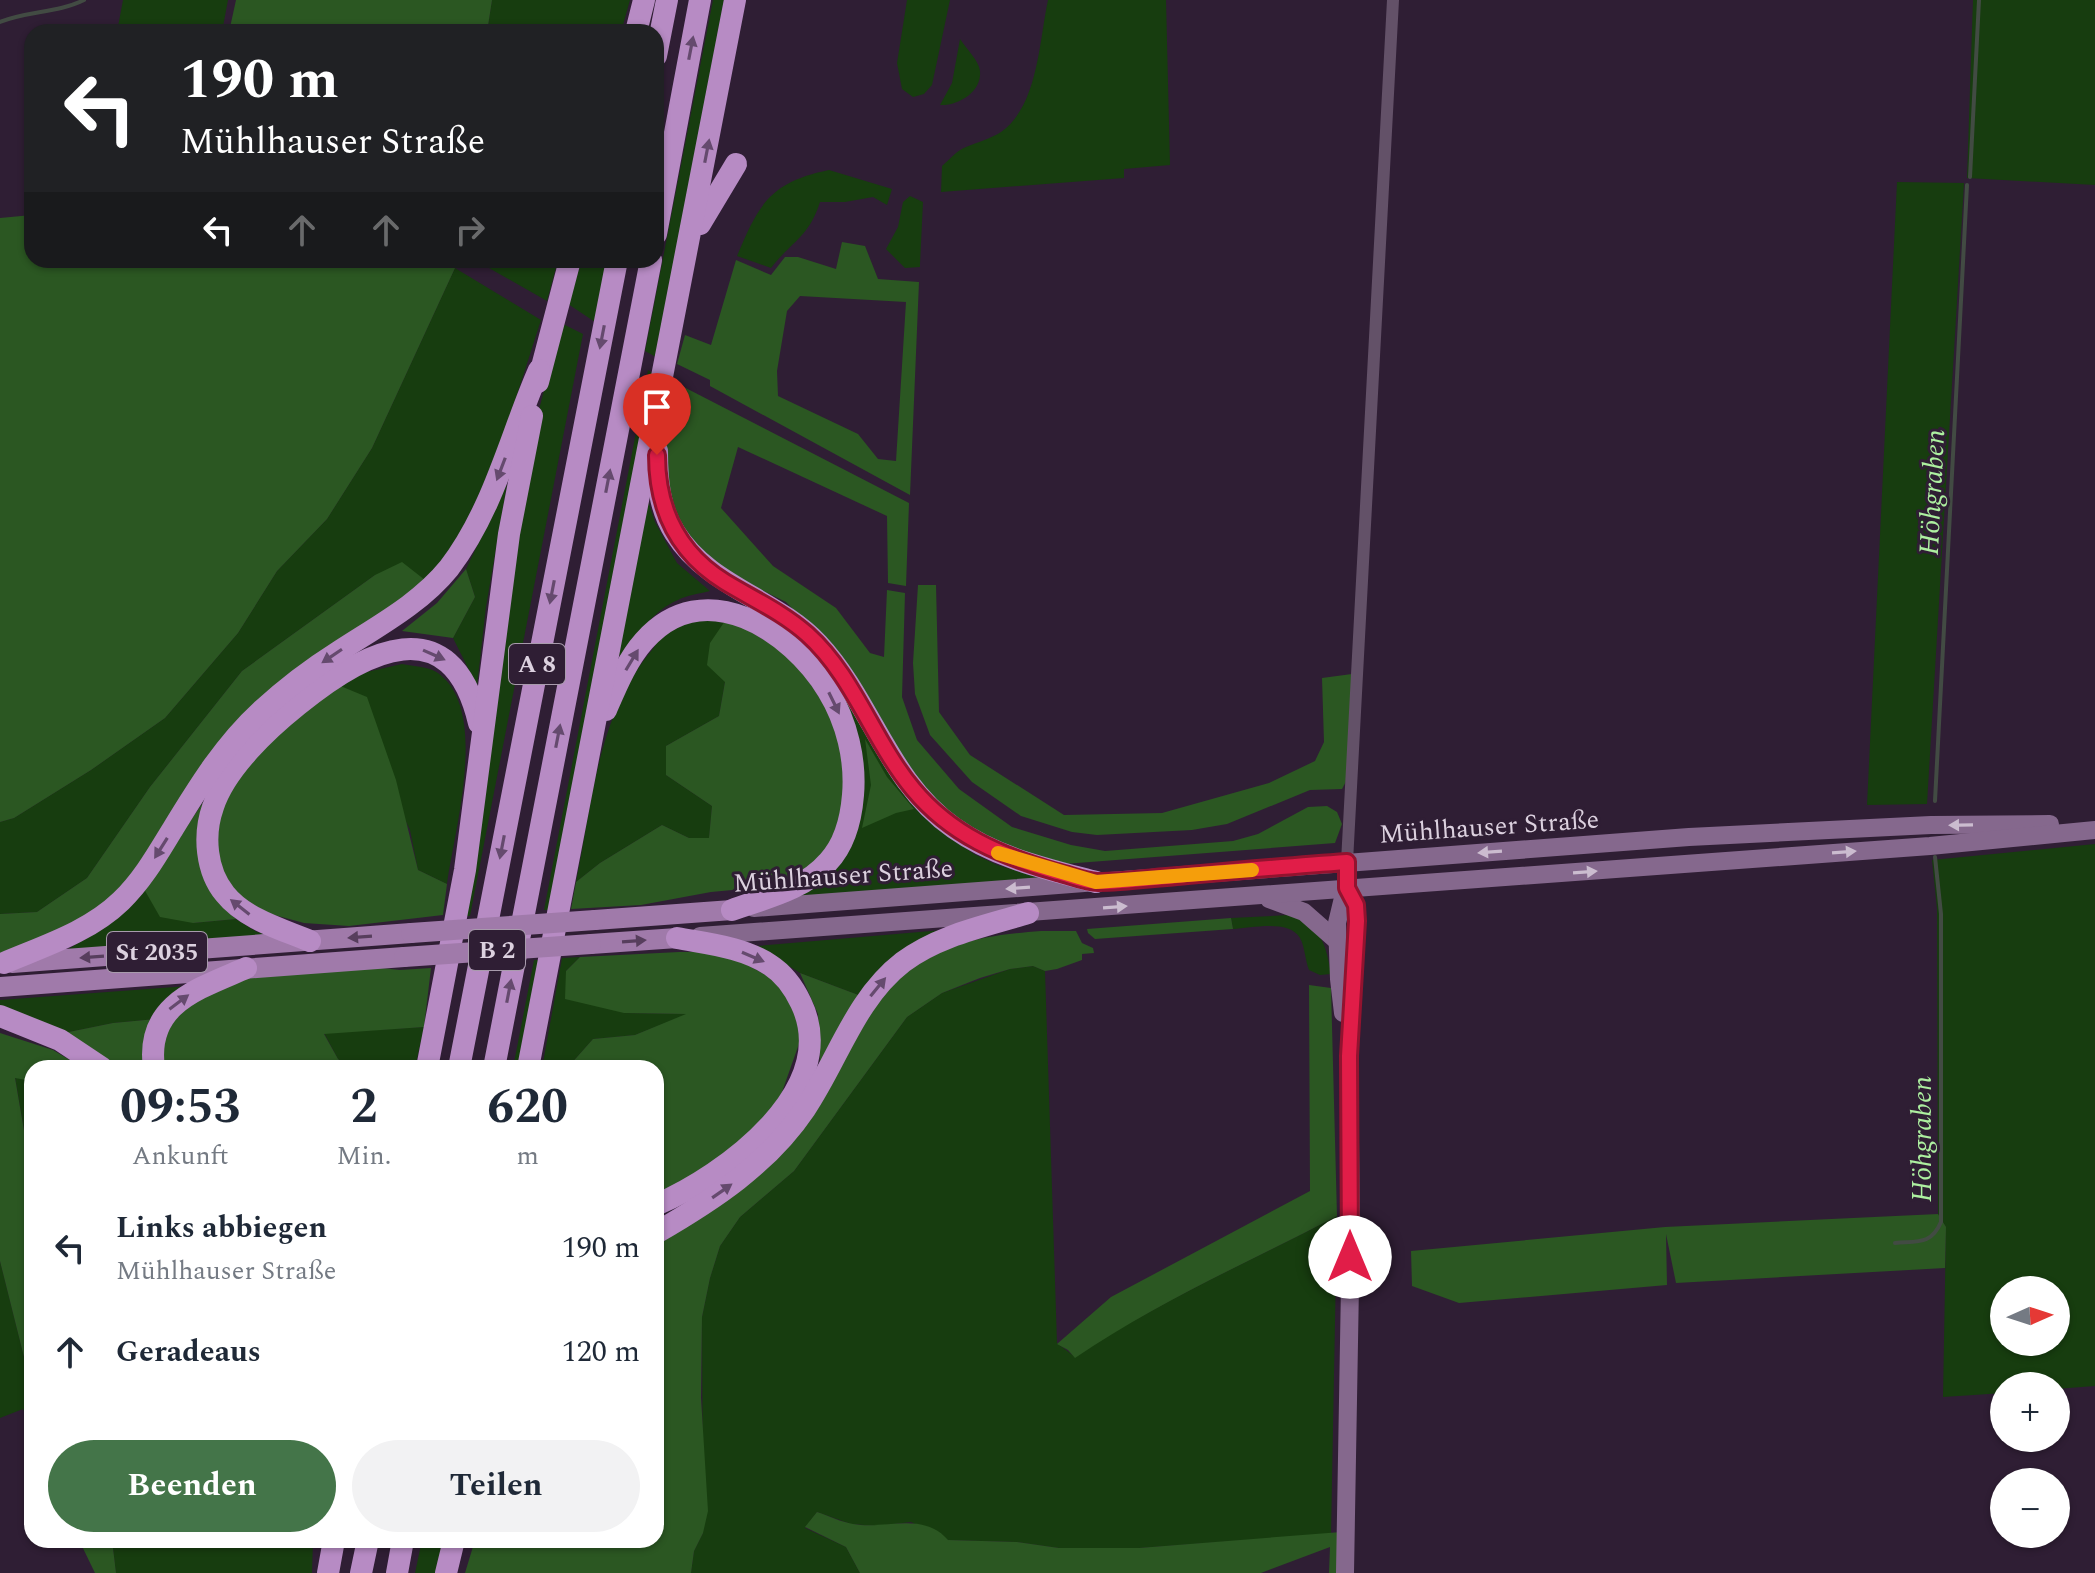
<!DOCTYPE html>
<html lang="de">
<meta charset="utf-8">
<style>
:root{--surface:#fff;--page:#f2f2f3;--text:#1f2937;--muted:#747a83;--accent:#447549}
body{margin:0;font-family:Spectral,serif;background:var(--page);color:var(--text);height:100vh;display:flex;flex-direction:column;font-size:30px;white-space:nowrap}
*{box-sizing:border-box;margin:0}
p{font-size:26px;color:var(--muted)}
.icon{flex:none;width:44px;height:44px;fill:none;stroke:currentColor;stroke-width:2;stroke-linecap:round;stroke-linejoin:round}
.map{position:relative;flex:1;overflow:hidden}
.drawer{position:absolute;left:24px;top:1060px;width:640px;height:488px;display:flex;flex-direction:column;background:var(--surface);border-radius:24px;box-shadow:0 2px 6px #0004}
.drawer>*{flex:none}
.hud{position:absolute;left:24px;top:24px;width:640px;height:244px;border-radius:24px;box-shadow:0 2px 6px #0004;background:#202124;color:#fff;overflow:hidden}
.needle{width:52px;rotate:87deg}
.tools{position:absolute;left:1990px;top:1276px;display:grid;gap:16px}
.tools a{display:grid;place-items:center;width:80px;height:80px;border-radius:50%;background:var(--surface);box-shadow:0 2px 6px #0004;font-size:40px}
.pin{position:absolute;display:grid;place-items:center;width:68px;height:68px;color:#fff;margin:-82px -34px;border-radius:50% 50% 50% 0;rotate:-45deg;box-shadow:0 0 8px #0007}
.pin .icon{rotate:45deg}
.me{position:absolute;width:88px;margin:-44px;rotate:0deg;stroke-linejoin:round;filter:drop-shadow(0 0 6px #0008)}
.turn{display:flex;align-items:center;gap:28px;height:168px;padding:0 24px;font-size:36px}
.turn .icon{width:104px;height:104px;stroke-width:2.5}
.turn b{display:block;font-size:56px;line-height:68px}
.lanes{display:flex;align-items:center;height:76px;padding:0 24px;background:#0003;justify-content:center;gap:40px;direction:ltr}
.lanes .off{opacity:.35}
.eta{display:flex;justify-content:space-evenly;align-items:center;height:136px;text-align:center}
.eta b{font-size:48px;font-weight:700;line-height:56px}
.action{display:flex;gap:16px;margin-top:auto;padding:16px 24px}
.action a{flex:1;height:92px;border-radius:48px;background:var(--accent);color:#fff;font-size:32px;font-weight:700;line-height:92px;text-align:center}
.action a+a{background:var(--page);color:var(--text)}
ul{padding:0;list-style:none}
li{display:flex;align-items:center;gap:24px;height:104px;padding:0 24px}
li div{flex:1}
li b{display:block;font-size:30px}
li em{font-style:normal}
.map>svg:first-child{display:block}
</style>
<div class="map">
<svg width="2095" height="1573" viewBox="0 0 2095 1573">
<rect width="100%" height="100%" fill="#2f1e34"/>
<g fill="#173d0f" fill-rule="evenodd">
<path d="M123 0H228L222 32H117Z"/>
<path d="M492 0H630L621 32H487Z"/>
<path d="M713 0H724L656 357 645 351Z"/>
<path d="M907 0H950L932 85 924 94 913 97 902 89 897 63Z"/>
<path d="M1048 0H1166L1170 165 1124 169V178L941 192 942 166C949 160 957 150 966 147 978 142 990 139 1001 132 1038 106 1039 42 1048 0Z"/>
<path d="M1973 0H2095V185L1967 178Z"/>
<path d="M960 39C966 48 979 61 980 71 982 92 958 106 940 105L952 83Z"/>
<path d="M829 170 892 189 887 205 873 197 845 202H820C809 237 792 241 771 268L737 256C759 203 771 182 829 170Z"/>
<path d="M1897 182 1964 183 1927 804 1867 805Z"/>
<path d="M910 196 923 202 920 264V267L905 268 886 249 898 227 903 202Z"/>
<path d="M475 260H558L547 301Z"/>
<path d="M582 260H606L595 322 568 304Z"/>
<path d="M455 268 541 320C516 397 494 476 452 546 444 558 438 571 425 580L375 575 242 671 150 787 87 878 37 912 0 914V822L14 818 91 770 165 718 238 633 277 571 327 519 372 448Z"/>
<path d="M561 323 583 334 470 916H465L525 465Z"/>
<path d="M648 370 658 377 551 910H544Z"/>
<path d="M507 484 486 607 477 686 453 638 475 597 466 569Z"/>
<path d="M646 495 655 522 677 563 710 591C699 594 687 595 678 600 654 610 636 635 624 656L616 655Z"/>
<path d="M727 618 725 682 719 716 666 746V775L712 806 709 839 689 838 662 825 600 863 576 882C592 803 598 713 652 650 656 644 661 635 667 631 684 618 708 620 727 618Z"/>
<path d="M402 664C413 666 430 667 438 673 490 710 454 831 447 884L418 870 410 830 339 685 358 674Z"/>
<path d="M844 697 942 831 974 854 997 865 1040 878 787 898Z"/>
<path d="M2095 844V1386L2056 1389V1386H2004V1393L1943 1397 1946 1227 1938 1214 1937 909 1932 860ZM2004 1290H2056V1342H2004Z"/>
<path d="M144 889 193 923 236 919 257 932 275 937 57 956 103 928Z"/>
<path d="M1289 915C1321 925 1326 944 1331 974L1320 975 1309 970C1305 960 1305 947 1300 938 1289 919 1252 928 1233 929L1231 918Z"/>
<path d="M943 930 861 996 800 973 757 946Z"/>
<path d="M580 957 566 971 624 1013 688 1014 635 1035 593 1039 570 1065V1068H542L562 958Z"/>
<path d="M534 960H541L522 1068H513Z"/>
<path d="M1033 966 1045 971 1057 1343 1075 1357C1157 1302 1249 1262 1337 1216L1331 1534 1139 1548H1059L1017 1542 948 1540 911 1522 877 1526 851 1524 817 1512 805 1528 846 1547 860 1573H691L694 1551 703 1533 702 1317 710 1278 720 1246 740 1217 794 1171 907 1017 942 993 1010 969Z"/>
<path d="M188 986 156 1019 113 1023 59 1034 0 1009V1000Z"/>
<path d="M424 1027 415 1068H348L338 1059 324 1033Z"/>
<path d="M15 1077 32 1081V1177Z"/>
<path d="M0 1261 32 1389V1430L23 1409 0 1418Z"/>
<path d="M112 1540H313L312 1573H116Z"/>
<path d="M422 1540H445L436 1573H415Z"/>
</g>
<g fill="#2b5722" fill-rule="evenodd">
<path d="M236 0H492L487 32H229Z"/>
<path d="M32 215V260H442L455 268 372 448 327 519 277 571 238 633 165 718 91 770 14 818 0 822V218Z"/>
<path d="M842 242 865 246 878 279 919 282 910 495 710 386V380L677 364 685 335 711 345 736 260 771 275 785 257H798L836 269ZM800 296 906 302 896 461 878 459 858 434 778 396 777 371 787 311Z"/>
<path d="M676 383 909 503 906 586 888 583 887 516 738 447 721 508 773 566 836 608 870 653 884 657 887 590 905 593 902 697 917 740 959 789 1012 827 1071 845 1105 851 1233 841 1258 834 1308 807 1327 806 1337 812 1342 824 1335 843 1064 864 1035 858 975 833 924 790 813 630 786 602 729 574 699 550 670 510 661 457Z"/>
<path d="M402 562 425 580 379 619 293 675 135 874 81 930 0 955V914L37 912 87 878 150 787 242 671 375 575Z"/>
<path d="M466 569 475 597 453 638 402 631 437 603Z"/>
<path d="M918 585H936L939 712 970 755 1064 815 1162 813 1269 783 1315 761 1324 742 1322 678 1352 674 1350 774 1342 789 1310 790 1227 824 1192 830 1097 835 1072 832 1021 816 972 782 930 735 915 694 913 663Z"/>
<path d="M727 618 793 657 834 720 846 775 843 808 834 840 802 877 754 888 711 892 641 905 571 909 576 882 600 863 662 825 689 838H709L712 806 666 775V746L719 716 725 682 707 665 710 643Z"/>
<path d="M338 685 367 697 396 780 418 870 447 884 443 915 349 926 304 923 252 909 226 883 215 850 219 808 262 745Z"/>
<path d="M865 739 887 777 914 809 896 813 862 828 871 785Z"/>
<path d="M204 801C204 853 194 881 236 919L193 923 160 917 144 889Z"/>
<path d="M1231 918 1233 929 1095 939 1088 933 1087 929Z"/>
<path d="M1041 931H1076L1082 943 1093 948 1094 953 1082 954V960L1057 969 1045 971 1033 966 1010 969 980 978 942 993 907 1017 794 1171 740 1217 720 1246 710 1278 702 1317 701 1398 708 1511 703 1533 694 1551 691 1573H465L475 1540H656V1245L717 1207 895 981C946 942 979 936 1041 931Z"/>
<path d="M679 952H704L734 958 775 980 798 1013 800 1041 782 1092 768 1118 713 1164 656 1195V1068H570V1065L593 1039 635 1035 686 1014 624 1013 565 999 566 971 580 957Z"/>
<path d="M362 966 400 970 431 968 424 1027 324 1034 338 1059 348 1068H162L163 1028 182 1003 226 983 266 975Z"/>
<path d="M800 973 861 996 820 1063 818 1014Z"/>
<path d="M1309 985 1331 988 1337 1216C1249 1262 1157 1302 1075 1358L1068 1350 1057 1344 1111 1297 1310 1191Z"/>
<path d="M156 1019 144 1068H115L59 1034 113 1023Z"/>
<path d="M0 1033 53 1050 83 1068H32V1081L15 1078 32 1177V1389L0 1261Z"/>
<path d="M1938 1214 1946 1227 1945 1268 1676 1283 1666 1234 1667 1285 1459 1303 1412 1286 1411 1251 1665 1227Z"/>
<path d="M817 1512C829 1516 841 1522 853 1524 886 1530 923 1511 948 1540L1017 1542 1059 1548H1139L1341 1532 1339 1573H1329L1330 1547 1261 1573H860L846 1547 805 1527Z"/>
<path d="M79 1540H112L116 1573H95Z"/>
</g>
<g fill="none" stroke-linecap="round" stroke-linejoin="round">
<g stroke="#424b43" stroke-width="4">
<path d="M0 22C27 11 58 13 84 0"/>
<path d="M1970 177 1979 0"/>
<path d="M1935 801 1967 185"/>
<path d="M1895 1243C1918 1241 1931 1245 1941 1222V914L1935 857"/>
</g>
<path stroke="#635168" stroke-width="12" d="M1347 862 1393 0"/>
<g stroke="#85688d" stroke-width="18">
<path d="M1269 899 1304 912 1337 941"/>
<path d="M754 908 1689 837 1931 825 2050 824"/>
<path d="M700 936 1930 846 2095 830"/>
<path d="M1343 1013 1339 979 1337 923 1347 881"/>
<path d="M1345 1573 1351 1227 1349 1056 1357 921 1356 905 1347 888"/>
</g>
<g stroke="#a07aaa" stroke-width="20">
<path d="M595 920 732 910"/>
<path d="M591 944 677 938"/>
<path d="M12 963 411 933"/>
<path d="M0 987 404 957"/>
</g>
<g stroke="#b78bc4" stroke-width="22">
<path d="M636 32 644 0"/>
<path d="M656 56 667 0"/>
<path d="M700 224 736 164"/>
<path d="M656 234 700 0"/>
<path d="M538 382 570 260"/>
<path d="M657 451C657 480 659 508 675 533 709 587 776 599 818 644 871 701 888 782 954 828 996 858 1047 869 1096 882"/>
<path d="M606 710C616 687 627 660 644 641 704 573 791 630 828 691 847 722 856 760 853 795 851 820 845 844 828 862 804 890 765 898 732 910"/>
<path d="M310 941C281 929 245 919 225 894 206 871 203 835 213 807 225 769 268 729 298 705 364 651 451 605 479 723"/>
<path d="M4 963C44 946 89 932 121 901 143 880 158 853 174 827 199 786 225 744 261 711 285 689 311 669 338 652 376 627 420 604 449 568 494 509 510 436 539 370"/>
<path d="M0 1016 60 1040 102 1068"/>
<path d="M154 1068C145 1004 198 989 246 968"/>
<path d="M427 1068 465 870 509 534 532 416"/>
<path d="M459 1068 617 260"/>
<path d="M494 1068 651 260"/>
<path d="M528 1068 735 0"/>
<path d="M656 1205C724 1176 843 1090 801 1003 794 988 784 974 770 965 743 947 709 944 677 938"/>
<path d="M656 1233C713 1200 768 1164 805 1109 838 1060 855 999 903 962 939 935 986 926 1028 913"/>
<path d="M328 1573 334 1540"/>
<path d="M361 1573 368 1540"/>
<path d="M397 1573 403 1540"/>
<path d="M446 1573 454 1540"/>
</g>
<g stroke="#a07aaa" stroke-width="20">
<path d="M411 933 595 920"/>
<path d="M404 957 591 944"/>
</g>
</g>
<defs><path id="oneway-solid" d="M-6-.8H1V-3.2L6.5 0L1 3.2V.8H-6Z" transform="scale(2)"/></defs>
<g fill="#654a6e">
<use href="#oneway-solid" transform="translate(691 48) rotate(-79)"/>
<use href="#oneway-solid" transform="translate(707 151) rotate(-79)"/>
<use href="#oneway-solid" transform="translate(602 337) rotate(101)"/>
<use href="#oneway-solid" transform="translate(501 469) rotate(111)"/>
<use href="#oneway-solid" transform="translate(608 481) rotate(-79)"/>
<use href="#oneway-solid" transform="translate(552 592) rotate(101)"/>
<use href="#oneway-solid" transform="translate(434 655) rotate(24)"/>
<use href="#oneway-solid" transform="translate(332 656) rotate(146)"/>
<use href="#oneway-solid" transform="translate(632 660) rotate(-59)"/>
<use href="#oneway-solid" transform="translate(834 703) rotate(64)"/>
<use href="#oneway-solid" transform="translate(558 736) rotate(-79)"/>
<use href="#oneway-solid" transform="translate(502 847) rotate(101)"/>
<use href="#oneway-solid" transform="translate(161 848) rotate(122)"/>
<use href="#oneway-solid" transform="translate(240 907) rotate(-142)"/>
<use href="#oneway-solid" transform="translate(753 957) rotate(23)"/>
<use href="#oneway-solid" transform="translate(878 987) rotate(-51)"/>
<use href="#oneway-solid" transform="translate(509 991) rotate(-79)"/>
<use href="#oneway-solid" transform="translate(179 1002) rotate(-37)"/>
<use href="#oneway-solid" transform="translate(722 1191) rotate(-35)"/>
</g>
<g fill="#cbbccf">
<use href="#oneway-solid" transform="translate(1961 825) rotate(179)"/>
<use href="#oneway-solid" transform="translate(1490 852) rotate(176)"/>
<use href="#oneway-solid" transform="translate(1844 852) rotate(-4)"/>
<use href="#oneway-solid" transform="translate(1585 872) rotate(-4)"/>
<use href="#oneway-solid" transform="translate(1018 888) rotate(176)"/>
<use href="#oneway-solid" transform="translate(1115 907) rotate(-4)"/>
</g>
<g fill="#573e5d">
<use href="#oneway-solid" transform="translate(360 937) rotate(176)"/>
<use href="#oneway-solid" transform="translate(634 941) rotate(-4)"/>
<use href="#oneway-solid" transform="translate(92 957) rotate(176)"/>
</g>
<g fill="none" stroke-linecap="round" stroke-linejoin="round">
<g stroke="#92132f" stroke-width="20">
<path id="route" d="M657 455C657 509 678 553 725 582 753 599 782 612 807 634 854 676 873 741 913 789 951 835 1001 856 1057 872 1070 875 1085 882 1098 882 1124 882 1151 878 1177 876 1234 871 1290 866 1347 862V888L1356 905 1357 921 1349 1056 1350 1257"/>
</g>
<use href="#route" stroke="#e11d48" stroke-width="14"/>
<path stroke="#f59e0b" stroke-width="14" d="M998 853 1096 882 1252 870"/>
</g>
<g text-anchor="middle" stroke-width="6" stroke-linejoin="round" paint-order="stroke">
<g fill="#2f1e34" stroke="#a89bac" stroke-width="2">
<rect x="509" y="644" width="56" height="40" rx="6"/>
<rect x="469" y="930" width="56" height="40" rx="6"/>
<rect x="107" y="932" width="100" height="40" rx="6"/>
</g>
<g font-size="24" font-weight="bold" fill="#dcd1df">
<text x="537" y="672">A 8</text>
<text x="497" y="958">B 2</text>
<text x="157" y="960">St 2035</text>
</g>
<g font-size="26" fill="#dcd1df" stroke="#2f1e34">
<text transform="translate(1489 826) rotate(-4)" y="9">Mühlhauser Straße</text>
<text transform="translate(843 875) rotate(-4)" y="9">Mühlhauser Straße</text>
</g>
<g font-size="28" font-style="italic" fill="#adf0a0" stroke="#2f1e34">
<text transform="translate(1931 492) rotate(-87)" y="10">Höhgraben</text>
<text transform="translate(1921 1139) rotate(-90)" y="10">Höhgraben</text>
</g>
</g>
</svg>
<div class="tools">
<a><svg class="needle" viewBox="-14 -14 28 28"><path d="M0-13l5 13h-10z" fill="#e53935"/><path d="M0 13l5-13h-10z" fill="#747a83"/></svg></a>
<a>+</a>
<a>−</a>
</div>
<div class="pin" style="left:657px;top:455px;background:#d93025"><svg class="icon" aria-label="arrive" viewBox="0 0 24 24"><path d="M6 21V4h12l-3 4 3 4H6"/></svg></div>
<svg class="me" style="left:1350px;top:1257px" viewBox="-20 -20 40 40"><circle r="19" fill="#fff"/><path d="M0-13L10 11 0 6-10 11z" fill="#e11d48"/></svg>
<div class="hud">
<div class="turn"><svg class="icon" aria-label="left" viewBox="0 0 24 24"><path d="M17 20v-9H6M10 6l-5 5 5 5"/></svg><div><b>190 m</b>Mühlhauser Straße</div></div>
<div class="lanes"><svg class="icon" aria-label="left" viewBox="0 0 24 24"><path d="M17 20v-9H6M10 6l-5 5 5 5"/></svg><svg class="icon off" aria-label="ahead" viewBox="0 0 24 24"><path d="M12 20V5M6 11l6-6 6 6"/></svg><svg class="icon off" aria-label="ahead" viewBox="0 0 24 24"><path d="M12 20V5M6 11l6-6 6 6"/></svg><svg class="icon off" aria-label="right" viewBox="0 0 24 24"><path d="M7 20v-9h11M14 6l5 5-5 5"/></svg></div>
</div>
<section class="drawer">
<div class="eta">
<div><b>09:53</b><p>Ankunft</p></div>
<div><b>2</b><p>Min.</p></div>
<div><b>620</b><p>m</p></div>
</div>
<ul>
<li><svg class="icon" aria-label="left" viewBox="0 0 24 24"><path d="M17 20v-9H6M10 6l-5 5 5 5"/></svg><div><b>Links abbiegen</b><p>Mühlhauser Straße</p></div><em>190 m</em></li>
<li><svg class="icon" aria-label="ahead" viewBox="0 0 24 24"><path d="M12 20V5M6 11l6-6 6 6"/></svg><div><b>Geradeaus</b></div><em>120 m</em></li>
</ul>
<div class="action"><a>Beenden</a><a>Teilen</a></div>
</section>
</div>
